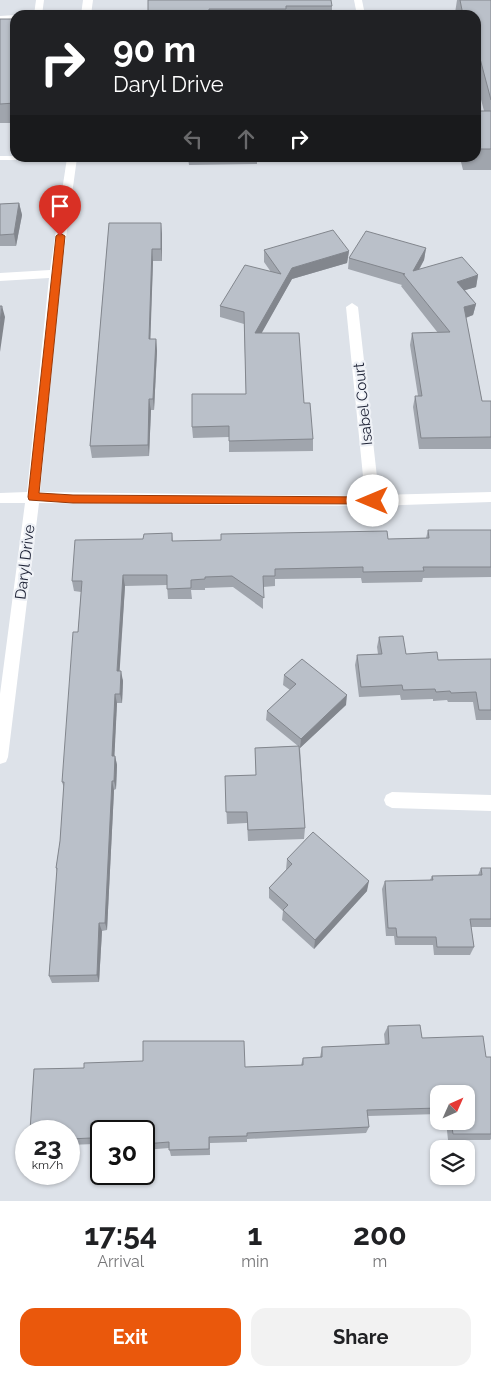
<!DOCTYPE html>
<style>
:root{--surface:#fff;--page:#f2f2f2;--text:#202124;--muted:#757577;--accent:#ea580c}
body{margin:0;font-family:Raleway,sans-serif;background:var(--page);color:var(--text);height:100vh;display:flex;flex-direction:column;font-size:19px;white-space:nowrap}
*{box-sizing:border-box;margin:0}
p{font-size:16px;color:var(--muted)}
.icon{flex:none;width:28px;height:28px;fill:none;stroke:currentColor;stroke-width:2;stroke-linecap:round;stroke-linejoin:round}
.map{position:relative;height:1201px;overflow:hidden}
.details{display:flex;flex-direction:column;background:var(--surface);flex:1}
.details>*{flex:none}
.banner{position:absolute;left:10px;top:10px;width:471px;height:152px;border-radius:15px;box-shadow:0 1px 4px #0004;background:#202124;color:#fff;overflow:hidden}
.needle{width:32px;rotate:45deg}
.tools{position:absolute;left:430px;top:1085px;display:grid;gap:10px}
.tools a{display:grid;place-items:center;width:45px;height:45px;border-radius:10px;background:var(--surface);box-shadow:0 1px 4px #0004;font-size:25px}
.speed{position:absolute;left:15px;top:1120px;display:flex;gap:10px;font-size:25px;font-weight:700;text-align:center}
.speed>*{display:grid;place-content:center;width:65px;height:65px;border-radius:50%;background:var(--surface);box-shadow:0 1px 4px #0004;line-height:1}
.speed small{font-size:12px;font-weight:400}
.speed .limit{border:2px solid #111;border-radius:8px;background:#fff;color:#111}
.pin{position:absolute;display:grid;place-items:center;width:42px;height:42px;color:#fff;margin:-51px -21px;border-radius:50% 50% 50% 0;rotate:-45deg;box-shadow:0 0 5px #0007}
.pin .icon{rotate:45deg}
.me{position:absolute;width:55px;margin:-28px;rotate:270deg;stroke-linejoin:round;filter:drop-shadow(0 0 4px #0008)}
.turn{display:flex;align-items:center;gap:18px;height:105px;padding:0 20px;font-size:22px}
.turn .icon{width:65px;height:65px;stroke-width:2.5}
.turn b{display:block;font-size:35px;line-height:42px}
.lanes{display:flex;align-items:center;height:48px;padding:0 20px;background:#0003;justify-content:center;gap:25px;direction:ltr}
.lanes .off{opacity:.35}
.eta{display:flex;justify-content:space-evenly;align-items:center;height:85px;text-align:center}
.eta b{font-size:30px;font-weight:700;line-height:35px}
.primary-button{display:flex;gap:10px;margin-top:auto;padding:10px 20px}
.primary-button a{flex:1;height:58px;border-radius:15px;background:var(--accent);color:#fff;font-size:20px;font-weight:700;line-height:58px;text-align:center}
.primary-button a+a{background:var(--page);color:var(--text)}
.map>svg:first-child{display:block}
</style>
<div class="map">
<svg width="491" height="1201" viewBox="0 0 491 1201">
<rect width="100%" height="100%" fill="#dde2e9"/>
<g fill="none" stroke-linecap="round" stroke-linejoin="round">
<g fill="#fff" fill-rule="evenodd">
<path d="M36 0H44L42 15H34Z"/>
<path d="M354 0H362L365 15H357Z"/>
<path d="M15 15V19L0 20V16Z"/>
<path d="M0 156H15V158H76L72 160H0Z"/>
</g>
<g fill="#fff" fill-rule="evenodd">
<path d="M83 0H93L91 15H81Z"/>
<path d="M67 158H77L61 274 40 492 365 496 346 307 352 303 358 307 379 495 491 492V502L373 506 39 503 8 757 6 762 0 764V694L25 503H0V493L27 492 49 278 0 281V273L50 270Z"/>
<path d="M392 792 491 795V811L392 808 386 805 384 800 386 795Z"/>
</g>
</g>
<g fill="#a0a5ad">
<path d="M148 0 332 6V15H148Z"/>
<path d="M457 0H491V170H463L460 158H476V111H484L476 80V15H455V13Z"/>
<rect x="0" y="19" width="15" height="104"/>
<path d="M188 158H257V164L189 165Z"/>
<path d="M19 203 22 215 16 246H0V204Z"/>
<path d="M109 223 162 234V261H153L150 339H156L157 351 154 410H151L149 456 92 458 90 446Z"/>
<path d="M426 248 424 260 419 270 478 275 476 287 465 290 476 304 473 315 466 318 482 401H491V449H419L413 407 415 396H418L410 345 412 333H438L401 286 402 285 348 269 349 258Z"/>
<path d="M264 250 349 251 347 263 292 279 261 333 304 403 313 439V451L229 452V437L193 438 192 427 246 394 244 324 220 317V306L271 272 264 262Z"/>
<path d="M428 530H491V577L423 578 422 582 362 583 361 578 275 579V586L263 587V609L233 587 205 588V590H191L192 599H168L167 585 125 586 119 671 123 681 122 703H117L114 756H115L117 765 116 789 114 790 107 930 102 931 99 982 52 983 49 976 57 872 56 868 60 841 64 788 62 782 78 632 81 592 74 591 72 581 143 539 172 533 173 541 388 539 426 538Z"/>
<path d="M379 637 406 654 438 660 491 659V720H476L473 702H448L447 700 433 701V699L401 700 400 695 359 697 355 665 357 655 378 654 377 647Z"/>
<path d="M284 675 346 705 300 748 305 828 304 839 248 841 247 823 227 824 225 776 256 775 255 748 298 746 266 720 267 711 290 690 283 685Z"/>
<path d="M287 859 367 891 314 949 282 920 283 911 269 898V888L286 870Z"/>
<path d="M481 868H491V927H471L474 947 470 955H434L433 945H395L394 936H386L382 889 385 881 430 880 432 876 478 875Z"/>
<path d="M388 1026 422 1038 486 1057H491V1139L490 1140H448L446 1121H466L439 1094V1114L368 1116 369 1127 366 1133 247 1139V1142L210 1143V1155L171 1156 169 1148 144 1150V1131L142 1128 95 1130 94 1144 69 1145V1131L245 1067 301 1065 303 1058 320 1057 322 1047 385 1044 384 1034Z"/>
</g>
<g fill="#82868d">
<path d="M19 203 22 215 16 246 14 234Z"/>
<path d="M161 223 162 234V261L161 249Z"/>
<path d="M426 248 424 260 411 283 413 271Z"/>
<path d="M152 249 153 261 150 351 149 339Z"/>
<path d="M349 251 347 263 292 279 255 345V333L292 268Z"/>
<path d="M478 275 476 287 455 293 457 282Z"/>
<path d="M476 304 473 315 462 319 464 307Z"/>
<path d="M2 306 5 317 0 352V322Z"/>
<path d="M156 339 157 351 154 410 153 399Z"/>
<path d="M149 399 151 410 149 456 148 445Z"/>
<path d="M123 575 125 586 119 681 117 671Z"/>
<path d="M121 671 123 681 122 703 120 694Z"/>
<path d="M115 694 117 703 114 765 112 756Z"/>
<path d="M347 695 346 705 300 748 301 739Z"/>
<path d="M115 756 117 765 116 789 114 781Z"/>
<path d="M112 781 114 790 107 930 105 923Z"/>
<path d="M369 881 367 891 314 949 315 940Z"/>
<path d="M99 923 102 931 99 982 97 975Z"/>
<path d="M91 1123 95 1130 94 1144 91 1138Z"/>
</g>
<g fill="#bac0c9" stroke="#82868d">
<path d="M148 0H331L332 6H286V9H209V15H148Z"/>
<path d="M460 0H491V100L478 51H476V15H463Z"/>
<path d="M0 19H15V103L0 104Z"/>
<rect x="476" y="111" width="15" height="38"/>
<path d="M19 203 14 234 0 235V204Z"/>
<path d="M109 223H161V249H152L149 339H156L153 399H149L148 445 90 446Z"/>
<path d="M333 230 349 251 292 268 255 333H299L304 403H310L313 439 229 441V426L192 427V394H246L244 312 220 306 245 265 281 274 264 250Z"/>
<path d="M366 231 426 248 413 271 462 257 478 275 457 282 476 304 464 307 482 401H491V437L421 438 415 396H422L412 333 450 332 403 274H405L349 258Z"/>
<path d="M0 306H2L0 322Z"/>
<path d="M428 530H491V567H423L424 571 363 572V567L275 569V576H263L264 598 232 576 205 577V579L191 580V588L167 589V575H123L117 671H121L120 694H115L112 756H115L114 781H112L105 923H99L97 975 49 976 57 868H56L60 841 64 782H62L73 632H78L82 581H72L75 540 143 539 144 534 172 533V541L221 540V534L387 531 388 539 429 538Z"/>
<path d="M403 636 406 654 437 652 438 660 491 659V710H479L476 692 451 693 450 691 436 692 435 689 403 690 402 685 361 687 357 655 382 654 379 637Z"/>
<path d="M302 659 347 695 301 739 267 711 296 684 284 675Z"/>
<path d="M299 746 305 828 248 830 247 812H226L225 776 256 775 255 748Z"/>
<path d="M313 832 369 881 315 940 283 910 288 905 269 888 292 864 287 859Z"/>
<path d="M481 868H491V919H470L474 947H437L436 937H397L396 928H388L385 881 433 880 432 876 482 875Z"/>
<path d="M420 1025 422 1038 483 1036 486 1057H491V1134H453L451 1121H466V1094H439V1108L367 1110 369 1127 247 1133V1136L209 1137V1149L169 1150V1142L144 1144V1131H142V1122L91 1123V1138L69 1139V1131H30L34 1069 84 1068V1063L143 1061V1041H244L245 1067 303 1065V1058L322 1057V1047L389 1044 388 1026Z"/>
</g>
<path fill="#ea580c" stroke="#983908" d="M60 233 65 236 39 493 73 495 373 497 377 498 379 501 377 504 73 503 29 500 28 497 56 236Z"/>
<g text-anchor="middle" stroke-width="4.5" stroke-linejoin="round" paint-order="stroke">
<g font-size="15" fill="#202538" stroke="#eef1f6">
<text transform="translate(363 404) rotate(-96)" y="5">Isabel Court</text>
<text transform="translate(25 562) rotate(-83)" y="5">Daryl Drive</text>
</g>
</g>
</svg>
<div class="tools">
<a><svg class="needle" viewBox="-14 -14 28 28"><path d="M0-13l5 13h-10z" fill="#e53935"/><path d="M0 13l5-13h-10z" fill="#757577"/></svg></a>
<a><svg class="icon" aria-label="layers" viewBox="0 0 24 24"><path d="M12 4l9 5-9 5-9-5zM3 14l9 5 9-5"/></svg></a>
</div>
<div class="speed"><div>23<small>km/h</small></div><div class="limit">30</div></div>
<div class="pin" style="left:60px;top:236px;background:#d93025"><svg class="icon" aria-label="arrive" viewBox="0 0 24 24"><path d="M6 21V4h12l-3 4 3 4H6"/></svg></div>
<svg class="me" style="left:373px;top:501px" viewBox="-20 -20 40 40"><circle r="19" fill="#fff"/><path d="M0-13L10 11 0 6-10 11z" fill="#ea580c"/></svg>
<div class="banner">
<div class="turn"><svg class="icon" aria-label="right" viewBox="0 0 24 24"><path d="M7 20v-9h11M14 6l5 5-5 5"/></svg><div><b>90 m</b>Daryl Drive</div></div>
<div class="lanes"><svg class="icon off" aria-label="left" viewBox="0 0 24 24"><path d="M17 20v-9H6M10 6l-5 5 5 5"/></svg><svg class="icon off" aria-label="ahead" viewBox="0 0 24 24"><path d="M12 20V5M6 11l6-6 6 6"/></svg><svg class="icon" aria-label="right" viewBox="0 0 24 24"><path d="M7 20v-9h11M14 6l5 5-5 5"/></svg></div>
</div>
</div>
<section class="details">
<div class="eta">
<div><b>17:54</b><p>Arrival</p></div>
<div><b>1</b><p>min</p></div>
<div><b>200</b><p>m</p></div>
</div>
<div class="primary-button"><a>Exit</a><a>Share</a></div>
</section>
